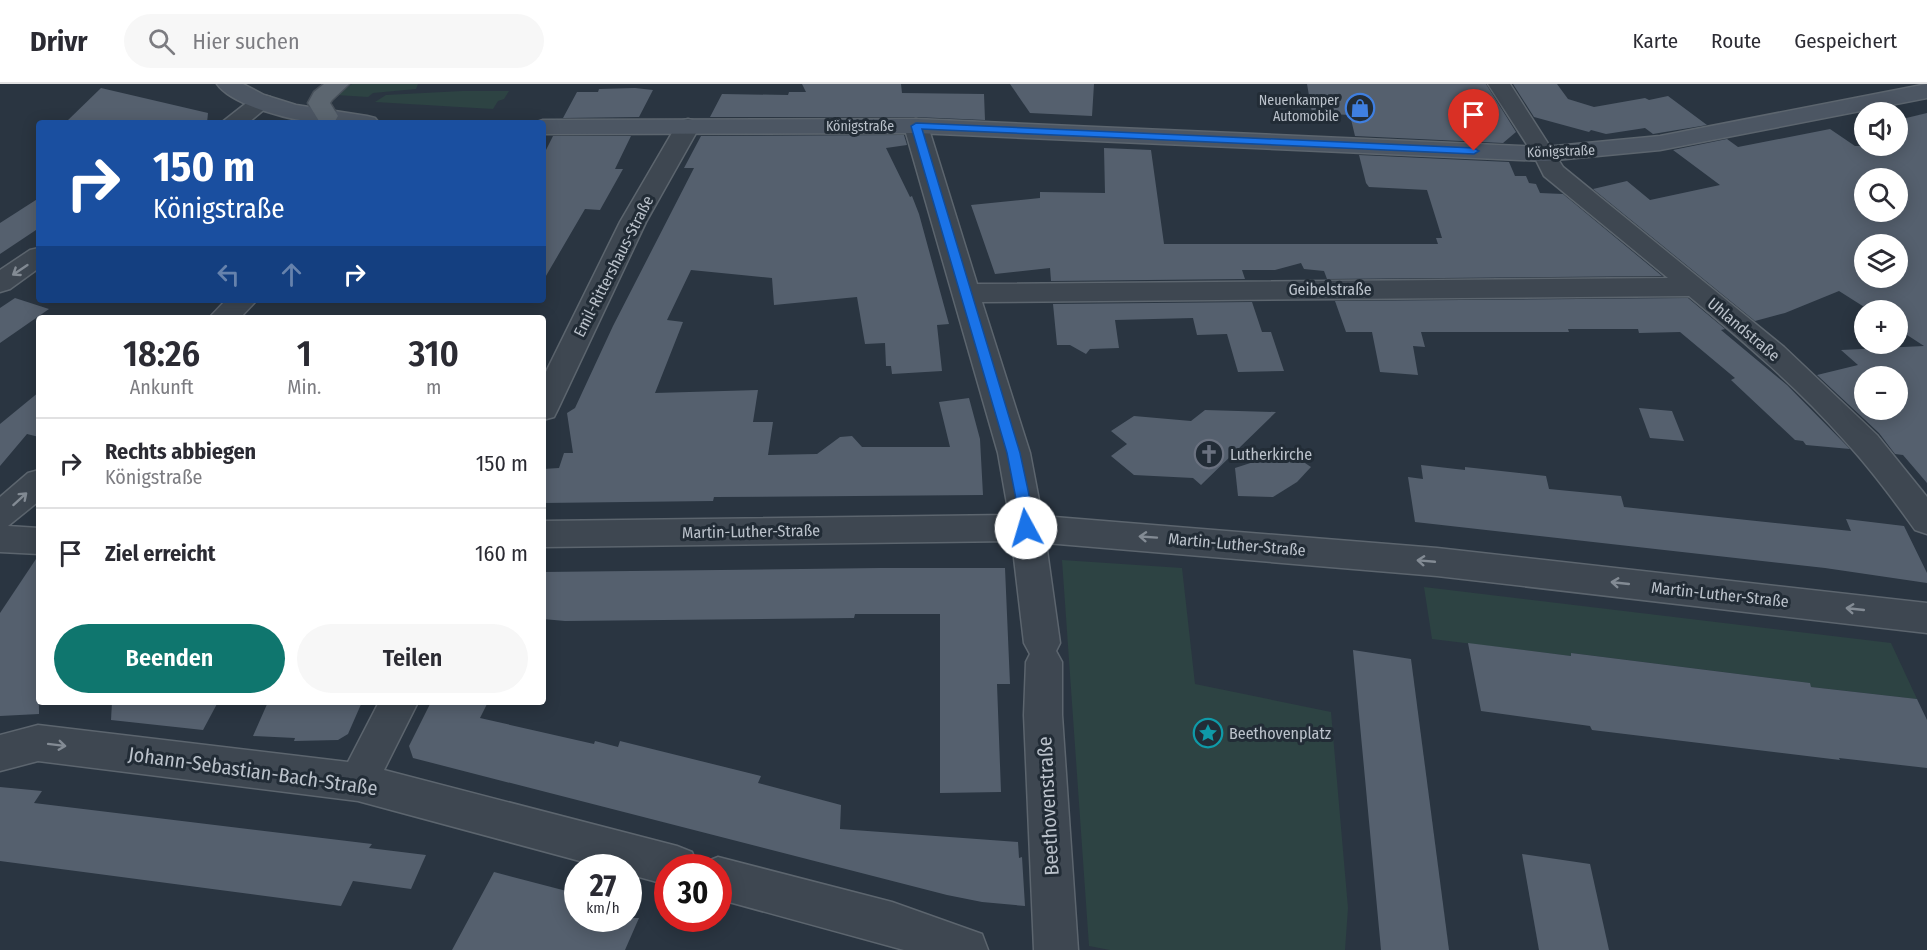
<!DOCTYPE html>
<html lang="de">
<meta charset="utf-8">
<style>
:root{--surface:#fff;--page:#f7f7f7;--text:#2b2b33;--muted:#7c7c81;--line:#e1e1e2;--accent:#0f766e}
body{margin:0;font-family:"Fira Sans Condensed",sans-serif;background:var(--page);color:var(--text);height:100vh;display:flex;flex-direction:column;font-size:22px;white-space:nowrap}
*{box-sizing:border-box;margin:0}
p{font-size:20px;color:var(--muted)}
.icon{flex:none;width:33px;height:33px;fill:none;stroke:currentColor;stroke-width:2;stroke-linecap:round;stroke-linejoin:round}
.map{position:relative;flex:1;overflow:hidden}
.panel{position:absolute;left:36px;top:231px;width:510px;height:390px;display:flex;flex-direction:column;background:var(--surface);border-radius:6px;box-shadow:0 3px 15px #0003}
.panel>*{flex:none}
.banner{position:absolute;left:36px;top:36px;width:510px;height:183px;border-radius:6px;box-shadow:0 3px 15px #0003;background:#1a4fa0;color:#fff;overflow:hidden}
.tools{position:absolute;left:1854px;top:18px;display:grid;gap:12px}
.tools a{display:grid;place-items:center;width:54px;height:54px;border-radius:50%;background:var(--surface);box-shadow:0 3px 15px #0003;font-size:30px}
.speed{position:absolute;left:564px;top:770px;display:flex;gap:12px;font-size:30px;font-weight:700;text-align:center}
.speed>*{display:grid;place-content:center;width:78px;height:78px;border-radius:50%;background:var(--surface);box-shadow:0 3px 15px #0003;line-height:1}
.speed small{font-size:15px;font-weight:400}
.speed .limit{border:9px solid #d22;background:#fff;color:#111}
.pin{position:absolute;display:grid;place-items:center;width:51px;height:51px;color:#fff;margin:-62px -26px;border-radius:50% 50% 50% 0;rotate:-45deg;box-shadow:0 0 6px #0007}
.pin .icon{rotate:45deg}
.me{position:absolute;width:66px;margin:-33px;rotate:354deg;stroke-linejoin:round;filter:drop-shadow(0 0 4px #0008)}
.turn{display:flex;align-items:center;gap:21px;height:126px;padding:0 18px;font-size:27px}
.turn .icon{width:78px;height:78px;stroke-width:2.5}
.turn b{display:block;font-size:42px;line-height:51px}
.lanes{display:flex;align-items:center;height:57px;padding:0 18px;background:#0003;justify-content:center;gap:30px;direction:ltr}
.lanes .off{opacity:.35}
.eta{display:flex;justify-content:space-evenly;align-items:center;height:102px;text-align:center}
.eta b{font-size:36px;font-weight:600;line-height:42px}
.primary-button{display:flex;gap:12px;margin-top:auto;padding:12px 18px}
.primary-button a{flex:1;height:69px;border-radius:36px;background:var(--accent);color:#fff;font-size:24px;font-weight:600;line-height:69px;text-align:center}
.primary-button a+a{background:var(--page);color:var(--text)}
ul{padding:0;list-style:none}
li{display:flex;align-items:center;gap:18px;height:90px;padding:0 18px;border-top:2px solid var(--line)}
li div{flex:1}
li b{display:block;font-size:22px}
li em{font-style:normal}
header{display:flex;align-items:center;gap:36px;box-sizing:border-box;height:84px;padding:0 30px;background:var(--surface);border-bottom:2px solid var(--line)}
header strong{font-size:28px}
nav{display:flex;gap:33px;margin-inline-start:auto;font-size:21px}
.search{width:420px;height:54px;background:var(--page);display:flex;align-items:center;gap:15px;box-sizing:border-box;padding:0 21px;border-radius:33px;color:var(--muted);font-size:22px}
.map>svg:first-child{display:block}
</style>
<header>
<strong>Drivr</strong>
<div class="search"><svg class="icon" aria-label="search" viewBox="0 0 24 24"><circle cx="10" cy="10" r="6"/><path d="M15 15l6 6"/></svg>Hier suchen</div>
<nav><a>Karte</a><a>Route</a><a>Gespeichert</a></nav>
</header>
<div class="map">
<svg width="1927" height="866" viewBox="0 0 1927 866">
<rect width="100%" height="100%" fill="#2a3541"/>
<g fill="#2d4343">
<path d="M352 0H418L416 5 373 9 368 13 336 11Z"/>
<path d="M462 7H509L504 15 498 17 493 25 375 18 386 11Z"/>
<path d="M1062 476 1182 484 1195 600 1331 628 1348 824 1345 866H1110L1089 862Z"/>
<path d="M1424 503 1891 559 1917 615 1811 603 1809 599 1571 569V572L1432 555Z"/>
</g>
<g fill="#55606e" fill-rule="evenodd">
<path d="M802 0H901L902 9 984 10 985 36 916 33H710L722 10 788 11 789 8H806Z"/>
<path d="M1010 0H1094L1092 32 1030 29Z"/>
<path d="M1307 0H1486L1516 48 1503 59 1355 52 1350 31 1312 29Z"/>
<path d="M1513 0H1557L1568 15 1594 23 1645 14 1649 16 1668 12 1707 41 1653 50 1645 44 1606 50 1591 46 1589 48 1534 33Z"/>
<path d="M101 4 208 29 207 39H65Z"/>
<path d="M635 4 653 6 639 33 563 34 577 8H598L599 5Z"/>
<path d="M1927 29V399L1903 371 1895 370 1879 349 1817 291 1858 281 1841 266 1924 262 1898 245V226H1869L1839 207 1785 229 1755 237 1593 105 1627 97 1650 116 1720 101 1673 66 1727 55 1738 63 1830 45 1855 62H1898V36ZM1864 94H1898V128H1864ZM1864 160H1898V194H1864ZM1864 292H1898V326H1864Z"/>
<path d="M904 51 907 61 886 64 910 113 912 112 919 130 949 240 937 241 942 287 892 290 891 282H886L885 259 865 260 857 213 774 221 772 194 691 186 667 236 683 238 655 309 758 306 753 338H773L768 371 817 370 840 353 852 352 862 363H950L939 318 969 314 980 355 983 411 714 413 713 417 543 419V385L559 384 564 369H573L567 329 575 324 613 242 694 84H684L701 52Z"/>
<path d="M553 52H631L615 85H623L600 126 585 125 543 197V72Z"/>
<path d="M1104 64 1151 66 1164 160H1438L1436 154H1442L1427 106 1369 103 1366 99 1359 71 1509 78 1515 92H1526L1529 99 1536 100 1540 109 1563 110 1662 192 1327 195 1324 187 1304 185 1301 179 1275 186H1242L1245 195 1051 197 1050 184 995 190 971 121 1040 114V108L1105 109Z"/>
<path d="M39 114V144L0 170V139Z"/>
<path d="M15 214 49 225 0 259V224Z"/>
<path d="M1688 214 1725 245 1721 246 1787 301 1850 365 1806 361 1803 357 1795 356 1731 296 1735 294 1680 248 1639 249 1638 245H1568L1569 248H1421L1425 263 1413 262 1418 291 1380 288 1372 248H1346L1335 217Z"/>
<path d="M1252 218 1262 248H1271L1284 287 1238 288 1227 250 1197 251 1193 234 1115 236 1119 264 1090 265 1086 270 1070 261H1057L1053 220Z"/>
<path d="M39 308V353L27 350 0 382V340Z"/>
<path d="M1639 324 1672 327 1684 357 1650 354Z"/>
<path d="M1205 326 1276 328 1201 401 1193 394 1134 391 1111 372 1127 360 1111 347 1134 332 1191 337Z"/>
<path d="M1287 367 1311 383 1297 398 1273 413 1238 412 1235 384Z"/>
<path d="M1421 381 1465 386V383L1546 392 1549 405 1621 412 1624 423 1851 447 1846 435 1904 442 1927 489V499L1825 484 1415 438 1408 393 1423 395Z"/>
<path d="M38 472 39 630 0 632V529Z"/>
<path d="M880 484H1005L1010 600H997L1001 708 940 709V530H855L854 534 565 537 543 535V488Z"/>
<path d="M1468 559 1571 572V569L1810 599 1811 603 1917 615 1927 636V684L1839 674 1840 676 1592 646 1590 642 1481 627Z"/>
<path d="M1353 566 1411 575 1449 866H1381Z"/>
<path d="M112 618H218L203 646 111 636Z"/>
<path d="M268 618H362L348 650 338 656 294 657 295 654 253 652Z"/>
<path d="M431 618H488L480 634 594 660 595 657 618 663 620 657 761 692 758 699 841 721 840 745 1018 758 1019 774 1022 773 1025 822 982 818 947 811 413 674 409 662Z"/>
<path d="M0 703 42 707 34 719 372 760 369 764 426 771 411 805 353 797 341 822 0 777Z"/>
<path d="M1522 770 1590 780 1609 866H1539Z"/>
<path d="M494 788 578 810V834H639L625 866H452Z"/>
</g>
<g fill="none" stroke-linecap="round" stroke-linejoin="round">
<g stroke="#5c656e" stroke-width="3">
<g id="minor">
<path d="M1488 0H1510L1563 83 1784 263 1877 351 1927 413V450L1915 446C1893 415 1870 384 1844 356 1797 303 1743 257 1689 212L982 218 1030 369 1042 432 1437 464 1927 519V549L1437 492 1046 459 1060 559 1056 567 1062 578V631L1078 866H1034L1024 631 1026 578 1030 570 1024 559 1012 457 543 463V437L1009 431 998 369 904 42 908 37 916 35 924 37 928 42 977 200 1668 194 1544 92 1533 70Z"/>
<path d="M262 11 270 13 273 18 248 39H221L254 13Z"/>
<path d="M688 35 696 37 700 42 646 138 558 325 554 333 543 336V294L620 138 676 42 680 37Z"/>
<path d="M39 164V184L10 205 0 208V186L30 166Z"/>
<path d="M226 216H257L240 234H209Z"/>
<path d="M39 386V417L8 442 39 444V470L0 468V413L28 389Z"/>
<path d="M379 618H418L384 686 677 762 692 768 698 783H668V801L628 790V783H602L358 717 38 677 0 687V651L38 641 348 678Z"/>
<path d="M718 773 892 818 982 850 988 866H904L718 815V783H702L703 779Z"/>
</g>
</g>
<g stroke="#5c656e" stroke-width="3">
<g id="secondary">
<path d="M217 0H243L264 11 296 21 367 32 375 34 379 39C360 39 340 40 322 39 296 38 232 22 217 0Z"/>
<path d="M1927 0V14L1660 66 1545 77 916 49 543 50V39H534L543 36 916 35 1545 63 1660 52Z"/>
</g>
</g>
<g stroke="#47505a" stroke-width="3">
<path id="primary" d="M324 0H349L332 16 330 19 338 32 335 37 327 39 319 37 308 19 314 8Z"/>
</g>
<use href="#minor" fill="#3e4751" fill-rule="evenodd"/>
<use href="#secondary" fill="#4c5663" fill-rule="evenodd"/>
<use href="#primary" fill="#5c6670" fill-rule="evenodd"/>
</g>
<defs><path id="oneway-shaft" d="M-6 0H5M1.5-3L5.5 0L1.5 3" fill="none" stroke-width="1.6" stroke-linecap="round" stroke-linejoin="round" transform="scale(1.5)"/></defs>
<g stroke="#838b94">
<use href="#oneway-shaft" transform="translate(20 186) rotate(146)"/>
<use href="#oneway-shaft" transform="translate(20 415) rotate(-42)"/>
<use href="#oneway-shaft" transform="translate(1148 453) rotate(-176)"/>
<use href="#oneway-shaft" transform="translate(1426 477) rotate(-175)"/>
<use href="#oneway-shaft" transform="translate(1620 499) rotate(-174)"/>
<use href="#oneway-shaft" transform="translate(1855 525) rotate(-174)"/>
<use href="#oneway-shaft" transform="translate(57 661) rotate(7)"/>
</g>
<path fill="#1a73e8" stroke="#114b97" stroke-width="1.5" d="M916 39 1474 64 1479 67 1474 70 922 45 1020 369 1031 420 1033 444 1026 450 1019 444 1017 420 1007 369 911 42Z"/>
<defs>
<g id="shop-ring" transform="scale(1.5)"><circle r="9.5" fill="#222c36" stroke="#3f7fe0" stroke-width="1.5"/><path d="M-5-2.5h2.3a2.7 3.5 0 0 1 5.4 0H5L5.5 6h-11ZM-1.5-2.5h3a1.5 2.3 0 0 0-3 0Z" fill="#3f7fe0"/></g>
<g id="church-ring" transform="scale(1.5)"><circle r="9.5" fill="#222c36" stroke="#6b7280" stroke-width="1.5"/><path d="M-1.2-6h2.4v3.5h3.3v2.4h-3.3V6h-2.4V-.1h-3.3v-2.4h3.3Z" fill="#6b7280"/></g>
<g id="sight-ring" transform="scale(1.5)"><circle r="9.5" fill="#222c36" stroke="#0f9aa8" stroke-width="1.5"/><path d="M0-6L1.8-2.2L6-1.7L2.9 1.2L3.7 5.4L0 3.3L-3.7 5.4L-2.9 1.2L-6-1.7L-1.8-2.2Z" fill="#0f9aa8"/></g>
</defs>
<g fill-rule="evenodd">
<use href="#shop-ring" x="1360" y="24"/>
<use href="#church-ring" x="1209" y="370"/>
<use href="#sight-ring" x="1208" y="649"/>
</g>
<g text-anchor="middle" stroke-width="6" stroke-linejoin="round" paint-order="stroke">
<g font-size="14" fill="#bbc2cb" stroke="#222c36" text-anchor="end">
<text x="1339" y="21">Neuenkamper<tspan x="1339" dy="16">Automobile</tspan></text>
</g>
<g font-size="14" fill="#bbc2cb" stroke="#222c36">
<text x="860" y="47">Königstraße</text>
<text transform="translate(1561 67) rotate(-2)" y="5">Königstraße</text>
</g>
<g font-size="16" fill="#bbc2cb" stroke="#222c36">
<text transform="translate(613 182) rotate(-63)" y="6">Emil-Rittershaus-Straße</text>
<text x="1330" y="211">Geibelstraße</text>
<text transform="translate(1744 245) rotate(40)" y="6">Uhlandstraße</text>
<text transform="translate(751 447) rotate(-1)" y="6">Martin-Luther-Straße</text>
<text transform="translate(1237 460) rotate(5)" y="6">Martin-Luther-Straße</text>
<text transform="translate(1720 510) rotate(6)" y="6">Martin-Luther-Straße</text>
</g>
<g font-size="16" fill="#bbc2cb" stroke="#222c36" text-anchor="start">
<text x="1230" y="376">Lutherkirche</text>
<text x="1229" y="655">Beethovenplatz</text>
</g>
<g font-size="20" fill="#bbc2cb" stroke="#222c36">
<text transform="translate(253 687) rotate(8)" y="7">Johann-Sebastian-Bach-Straße</text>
<text transform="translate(1048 722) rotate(-93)" y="7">Beethovenstraße</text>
</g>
</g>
</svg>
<div class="tools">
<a><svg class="icon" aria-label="sound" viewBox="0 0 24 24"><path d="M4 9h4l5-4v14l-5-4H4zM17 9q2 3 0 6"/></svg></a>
<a><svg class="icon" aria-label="search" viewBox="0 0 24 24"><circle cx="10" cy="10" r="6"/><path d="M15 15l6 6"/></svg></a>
<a><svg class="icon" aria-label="layers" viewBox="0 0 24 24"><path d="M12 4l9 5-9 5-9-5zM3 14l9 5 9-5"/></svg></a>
<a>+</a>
<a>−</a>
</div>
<div class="speed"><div>27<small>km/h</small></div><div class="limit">30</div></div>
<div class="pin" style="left:1474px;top:67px;background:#d93025"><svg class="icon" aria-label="arrive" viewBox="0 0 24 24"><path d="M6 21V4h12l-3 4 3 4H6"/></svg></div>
<svg class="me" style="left:1026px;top:444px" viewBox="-20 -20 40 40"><circle r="19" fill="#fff"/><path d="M0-13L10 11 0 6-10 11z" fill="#1a73e8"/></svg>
<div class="banner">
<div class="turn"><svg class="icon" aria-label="right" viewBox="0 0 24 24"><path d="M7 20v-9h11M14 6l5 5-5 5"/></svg><div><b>150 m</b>Königstraße</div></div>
<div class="lanes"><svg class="icon off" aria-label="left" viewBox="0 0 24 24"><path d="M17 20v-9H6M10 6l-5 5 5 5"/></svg><svg class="icon off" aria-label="ahead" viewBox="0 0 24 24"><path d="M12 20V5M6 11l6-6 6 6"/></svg><svg class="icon" aria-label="right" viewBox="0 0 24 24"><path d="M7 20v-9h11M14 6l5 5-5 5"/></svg></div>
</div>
<section class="panel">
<div class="eta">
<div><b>18:26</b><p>Ankunft</p></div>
<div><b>1</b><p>Min.</p></div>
<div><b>310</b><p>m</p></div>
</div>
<ul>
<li><svg class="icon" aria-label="right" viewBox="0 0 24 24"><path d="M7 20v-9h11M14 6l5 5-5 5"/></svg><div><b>Rechts abbiegen</b><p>Königstraße</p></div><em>150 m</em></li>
<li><svg class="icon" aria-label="arrive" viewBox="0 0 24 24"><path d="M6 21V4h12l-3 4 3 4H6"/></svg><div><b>Ziel erreicht</b></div><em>160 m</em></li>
</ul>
<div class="primary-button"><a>Beenden</a><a>Teilen</a></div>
</section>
</div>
